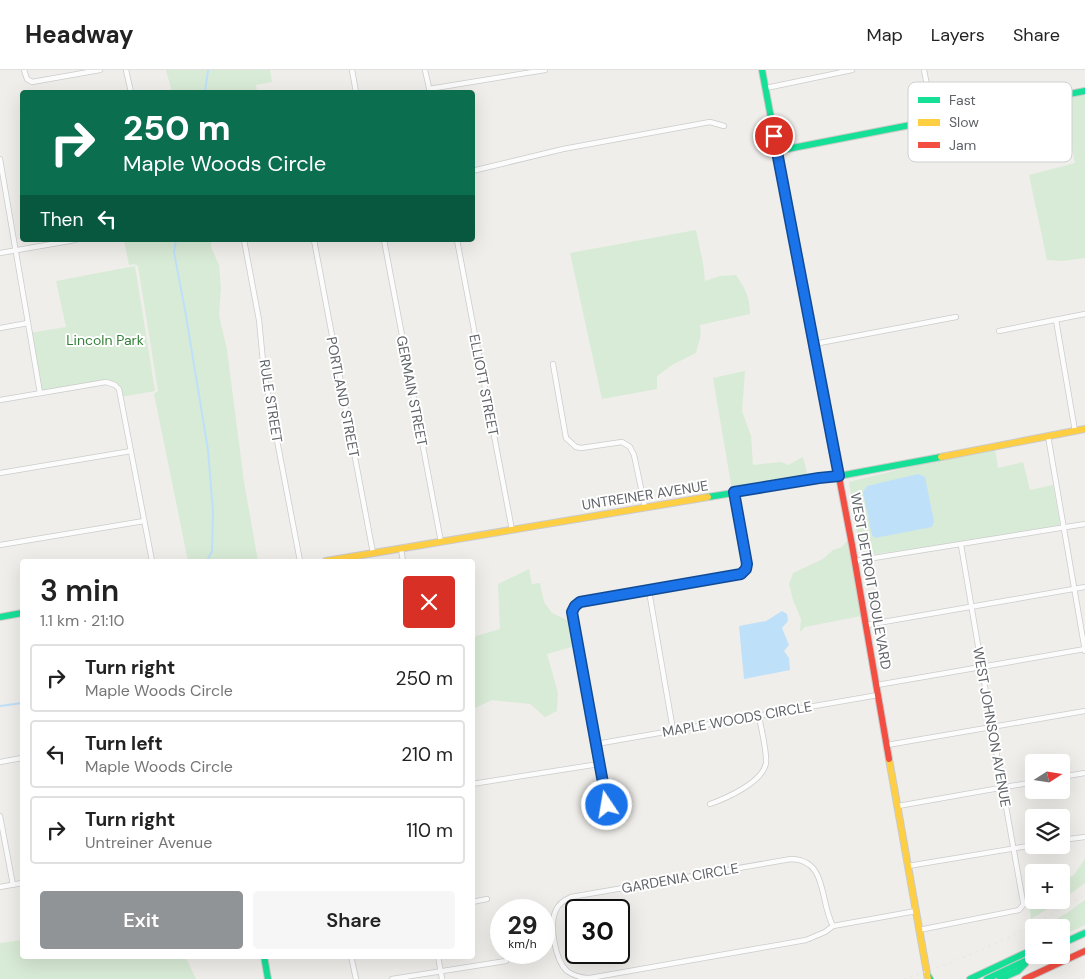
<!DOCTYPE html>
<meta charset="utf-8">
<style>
:root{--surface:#fff;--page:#f6f6f6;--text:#222;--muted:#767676;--line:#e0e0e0;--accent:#919496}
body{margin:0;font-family:"DM Sans",sans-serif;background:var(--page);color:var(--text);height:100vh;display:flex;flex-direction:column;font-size:19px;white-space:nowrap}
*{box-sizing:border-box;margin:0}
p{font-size:16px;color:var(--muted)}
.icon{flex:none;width:28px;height:28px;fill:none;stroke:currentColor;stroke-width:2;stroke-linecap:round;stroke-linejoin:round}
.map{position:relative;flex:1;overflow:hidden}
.sheet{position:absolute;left:20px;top:489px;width:455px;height:400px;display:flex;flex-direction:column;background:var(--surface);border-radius:5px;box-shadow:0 5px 20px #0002}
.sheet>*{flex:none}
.top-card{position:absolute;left:20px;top:20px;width:455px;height:152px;border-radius:5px;box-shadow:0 5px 20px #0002;background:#0b6e4f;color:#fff;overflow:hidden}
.needle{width:32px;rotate:78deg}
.buttons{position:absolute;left:1025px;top:684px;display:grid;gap:10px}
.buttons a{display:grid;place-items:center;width:45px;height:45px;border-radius:5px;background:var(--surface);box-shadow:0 5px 20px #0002;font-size:25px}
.speed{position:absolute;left:490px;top:829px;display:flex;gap:10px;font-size:25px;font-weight:700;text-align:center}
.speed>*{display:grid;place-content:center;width:65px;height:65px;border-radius:50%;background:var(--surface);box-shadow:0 5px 20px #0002;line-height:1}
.speed small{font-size:12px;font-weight:400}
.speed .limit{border:2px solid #111;border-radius:8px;background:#fff;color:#111}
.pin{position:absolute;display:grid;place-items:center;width:42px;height:42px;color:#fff;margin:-21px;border:2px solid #fff;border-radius:50%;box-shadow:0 1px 5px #0007}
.me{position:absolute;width:55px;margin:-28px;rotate:348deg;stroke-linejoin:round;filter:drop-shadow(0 0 4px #0008)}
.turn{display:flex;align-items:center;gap:18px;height:105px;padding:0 20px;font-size:22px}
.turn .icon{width:65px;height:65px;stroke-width:2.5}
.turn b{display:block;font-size:35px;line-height:42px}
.then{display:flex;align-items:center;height:48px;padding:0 20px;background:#0003;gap:10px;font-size:19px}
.round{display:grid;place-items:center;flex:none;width:52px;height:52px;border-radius:5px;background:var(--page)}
.head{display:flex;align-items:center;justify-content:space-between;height:85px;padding:0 20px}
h1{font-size:30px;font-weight:600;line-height:38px}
.primary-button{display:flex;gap:10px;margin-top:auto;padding:10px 20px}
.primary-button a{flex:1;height:58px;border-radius:5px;background:var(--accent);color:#fff;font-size:20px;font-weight:600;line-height:58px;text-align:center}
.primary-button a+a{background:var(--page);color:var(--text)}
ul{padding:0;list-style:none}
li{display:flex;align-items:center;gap:15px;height:68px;margin:0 10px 8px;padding:0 10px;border:2px solid var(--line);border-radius:5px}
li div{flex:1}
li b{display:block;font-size:19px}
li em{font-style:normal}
header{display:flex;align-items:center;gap:30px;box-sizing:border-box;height:70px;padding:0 25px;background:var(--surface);border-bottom:1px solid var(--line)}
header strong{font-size:24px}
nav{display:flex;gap:28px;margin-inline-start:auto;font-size:18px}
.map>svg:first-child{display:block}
</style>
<header>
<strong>Headway</strong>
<nav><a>Map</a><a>Layers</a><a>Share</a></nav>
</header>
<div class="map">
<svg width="1085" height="909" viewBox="0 0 1085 909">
<rect width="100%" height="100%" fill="#efeeea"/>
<g fill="#d8ebd6">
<path d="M166 0H270L272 12 256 15 257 22H172Z"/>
<path d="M1085 24V188L1062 191 1047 190 1029 105 1075 93 1067 52 1036 51 1033 56 1020 63 1014 39Z"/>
<path d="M696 160 703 193 705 211 720 206 736 205C745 218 750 228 750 244L700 255 701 264 696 283 672 295 657 306V319L602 329 570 183Z"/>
<path d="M124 170H211V177L219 195 221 218 219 245 227 280 244 412 258 491H188L154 324 158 321 138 196 134 194 129 195Z"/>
<path d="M135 196 155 321 121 327 120 322 111 313 40 323 29 263 66 257 56 211Z"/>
<path d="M745 301 742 341 751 366 753 395 781 392 788 395 803 387 808 407 732 420 713 308Z"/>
<path d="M995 379 998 398 1023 392 1030 420 1053 415 1060 455 954 473 861 486 849 412 942 389Z"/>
<path d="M848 470 861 546 805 557 800 562 801 549 793 530 789 514 793 503 823 489 833 480 842 477Z"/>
<path d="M529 499 532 514 540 513 544 532 552 543 567 550 571 557 575 576 547 584 558 623 557 641 545 647 530 634 492 630 473 639V570L476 566 500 559 498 514Z"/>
<path d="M1085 789V813L1059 832 1031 849 1028 827 1034 825V830H1061V808L1073 806Z"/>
<path d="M1085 830V855L1061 866V858L1042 857 1067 843Z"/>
<path d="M22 870V886H185L196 909H0V873Z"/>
</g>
<g fill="#bfe0f9">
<path d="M918 404 925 407 934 451 932 457 875 468 872 465 863 422 867 416Z"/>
<path d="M782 541 787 544 788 551 782 558 789 575 784 581 789 588 790 600 744 609 739 556 766 551Z"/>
</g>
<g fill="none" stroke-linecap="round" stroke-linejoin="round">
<g stroke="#bfe0f9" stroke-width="2">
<path d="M205 22 208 0"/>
<path d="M176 170 174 182 185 240 208 380 213 441 212 481 207 491"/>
<path d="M0 636 22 633"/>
</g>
<g stroke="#cbcccc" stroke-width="6">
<g id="street">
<path d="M24 0 27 9 32 12 100 0"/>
<path d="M126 0 131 22"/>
<path d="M352 0 356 22"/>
<path d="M425 0 430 22"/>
<path d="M924 0 934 51"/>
<path d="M766 18 852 0"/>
<path d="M429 19 545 0"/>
<path d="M0 89 40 323"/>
<path d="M472 101 563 79 710 52 724 56"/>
<path d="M244 170 259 250 264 302 300 491"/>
<path d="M314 170 373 483"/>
<path d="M384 170 441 472"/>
<path d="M457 170 512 460"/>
<path d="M0 183 75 170"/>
<path d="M1056 250 1075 361"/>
<path d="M0 258 28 253"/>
<path d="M999 261 1085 244"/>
<path d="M814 274 956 247"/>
<path d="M553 294 566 368 576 377 581 378 622 372 630 377 634 385 645 437"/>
<path d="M0 330 106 312 115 315 119 319 152 491"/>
<path d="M1048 366 1085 581"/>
<path d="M0 403 131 381"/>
<path d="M0 475 144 451"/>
<path d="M401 479 403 491"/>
<path d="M855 491 1085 454"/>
<path d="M649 521 673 660"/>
<path d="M866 555 1085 517"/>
<path d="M877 615 1085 579"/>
<path d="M596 674 878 625"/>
<path d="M887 675 1085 641"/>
<path d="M0 692 22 688"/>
<path d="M1061 707 1085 703"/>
<path d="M472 714 599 694"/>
<path d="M710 734C727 728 763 712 766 693 767 680 761 659 759 646"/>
<path d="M898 736 1034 712"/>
<path d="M614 742 610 739 605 730 573 542 575 536 580 532 741 504 746 499 747 494 735 422"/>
<path d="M0 746 13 815"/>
<path d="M1061 770 1085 767"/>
<path d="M791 789C828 790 819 830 833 856L825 862 806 870 590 908C581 908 574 906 567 901 555 890 549 855 556 840 559 833 564 830 571 827Z"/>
<path d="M908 796 1034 775"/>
<path d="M0 817 22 813"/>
<path d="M472 832 487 829"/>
<path d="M833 856 916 841"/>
<path d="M919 860 1019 840 1023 835V832L992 658 961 475"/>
<path d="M351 886 356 909"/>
<path d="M438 886 442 909"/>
<path d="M392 909 506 891"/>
</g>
</g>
<g stroke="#cacacb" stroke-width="8">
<g id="fast">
<path d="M762 0 815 281"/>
<path d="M777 81 1085 21"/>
<path d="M708 427 839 406 941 387"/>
<path d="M0 547 22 543"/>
<path d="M1061 874 1085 863"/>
<path d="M264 886 268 909"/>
<path d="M928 906 930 909"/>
<path d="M970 909 1034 879"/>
<path d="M987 909 1038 885"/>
<path d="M1000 909 1018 901 1025 894"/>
</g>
</g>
<g stroke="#cacacb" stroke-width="8">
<g id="slow">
<path d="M941 387 1085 359"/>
<path d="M326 491 708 427"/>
<path d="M889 689 928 909"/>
</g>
</g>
<g stroke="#cacacb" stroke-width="8">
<g id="jam">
<path d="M815 281 852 475 889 689"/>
<path d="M1025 909 1085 881"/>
</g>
</g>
<use href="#street" stroke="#fdfcfc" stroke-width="4.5"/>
<use href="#fast" stroke="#16e098" stroke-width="6"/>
<use href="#slow" stroke="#ffcf43" stroke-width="6"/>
<use href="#jam" stroke="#f24e42" stroke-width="6"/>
<path stroke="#e4e4e4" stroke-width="2" stroke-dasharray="1 6" stroke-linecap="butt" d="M904 909C968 888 1029 861 1085 824"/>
</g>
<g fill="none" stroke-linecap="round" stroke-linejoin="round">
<g stroke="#114b97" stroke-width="12">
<path id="route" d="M607 735 572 542 575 536 580 532 741 504 746 499 747 494 734 422 819 408 839 406 774 66"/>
</g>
<use href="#route" stroke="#1a73e8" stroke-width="9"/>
</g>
<g text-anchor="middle" stroke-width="4" stroke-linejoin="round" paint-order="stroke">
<g font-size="14" fill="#348238" stroke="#fff">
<text x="105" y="275">Lincoln Park</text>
</g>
<g font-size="14" fill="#5f6368" stroke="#fff">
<text transform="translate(484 315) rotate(79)" y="5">ELLIOTT STREET</text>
<text transform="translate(412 321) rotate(79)" y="5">GERMAIN STREET</text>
<text transform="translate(343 327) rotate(79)" y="5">PORTLAND STREET</text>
<text transform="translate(271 331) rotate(81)" y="5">RULE STREET</text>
<text transform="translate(645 425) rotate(-9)" y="5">UNTREINER AVENUE</text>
<text transform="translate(871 511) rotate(80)" y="5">WEST DETROIT BOULEVARD</text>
<text transform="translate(737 649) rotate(-10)" y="5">MAPLE WOODS CIRCLE</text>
<text transform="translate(992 657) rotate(80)" y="5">WEST JOHNSON AVENUE</text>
<text transform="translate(680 808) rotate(-10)" y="5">GARDENIA CIRCLE</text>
</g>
</g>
<rect x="908" y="12" width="164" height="80" rx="8" fill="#fff" stroke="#cfd0d2" stroke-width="1"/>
<rect x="918" y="27" width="22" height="6" fill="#16e098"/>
<rect x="918" y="49" width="22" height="7" fill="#ffcf43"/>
<rect x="918" y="72" width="22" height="6" fill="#f24e42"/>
<g font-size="14" fill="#5f6368">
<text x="949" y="35">Fast</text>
<text x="949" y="57">Slow</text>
<text x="949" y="80">Jam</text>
</g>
</svg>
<div class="buttons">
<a><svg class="needle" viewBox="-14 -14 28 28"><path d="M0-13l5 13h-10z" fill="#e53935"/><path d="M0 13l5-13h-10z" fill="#767676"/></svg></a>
<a><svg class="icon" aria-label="layers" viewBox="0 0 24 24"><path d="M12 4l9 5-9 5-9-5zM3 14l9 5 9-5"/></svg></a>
<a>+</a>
<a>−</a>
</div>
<div class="speed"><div>29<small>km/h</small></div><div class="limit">30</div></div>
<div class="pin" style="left:774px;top:66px;background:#d93025"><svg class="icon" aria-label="arrive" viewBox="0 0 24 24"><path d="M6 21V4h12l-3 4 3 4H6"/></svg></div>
<svg class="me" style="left:607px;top:735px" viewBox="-20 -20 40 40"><circle r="17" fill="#1a73e8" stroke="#fff" stroke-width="3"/><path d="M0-11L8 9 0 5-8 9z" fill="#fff"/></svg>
<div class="top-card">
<div class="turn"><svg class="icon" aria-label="right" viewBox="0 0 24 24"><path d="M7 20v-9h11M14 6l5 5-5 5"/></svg><div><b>250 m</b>Maple Woods Circle</div></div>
<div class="then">Then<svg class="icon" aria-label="left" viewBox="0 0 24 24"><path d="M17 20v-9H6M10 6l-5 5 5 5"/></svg></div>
</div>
<section class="sheet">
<div class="head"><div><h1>3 min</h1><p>1.1 km · 21:10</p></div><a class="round" style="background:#d93025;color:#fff"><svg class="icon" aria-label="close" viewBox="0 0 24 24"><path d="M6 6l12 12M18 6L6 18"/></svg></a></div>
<ul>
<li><svg class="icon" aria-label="right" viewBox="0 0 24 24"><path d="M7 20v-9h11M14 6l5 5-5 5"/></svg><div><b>Turn right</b><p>Maple Woods Circle</p></div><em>250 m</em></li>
<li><svg class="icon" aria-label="left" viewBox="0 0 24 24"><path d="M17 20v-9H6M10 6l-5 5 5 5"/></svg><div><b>Turn left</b><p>Maple Woods Circle</p></div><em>210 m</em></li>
<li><svg class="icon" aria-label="right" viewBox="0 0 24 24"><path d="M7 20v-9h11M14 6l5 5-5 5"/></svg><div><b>Turn right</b><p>Untreiner Avenue</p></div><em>110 m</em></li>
</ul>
<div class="primary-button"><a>Exit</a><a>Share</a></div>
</section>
</div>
